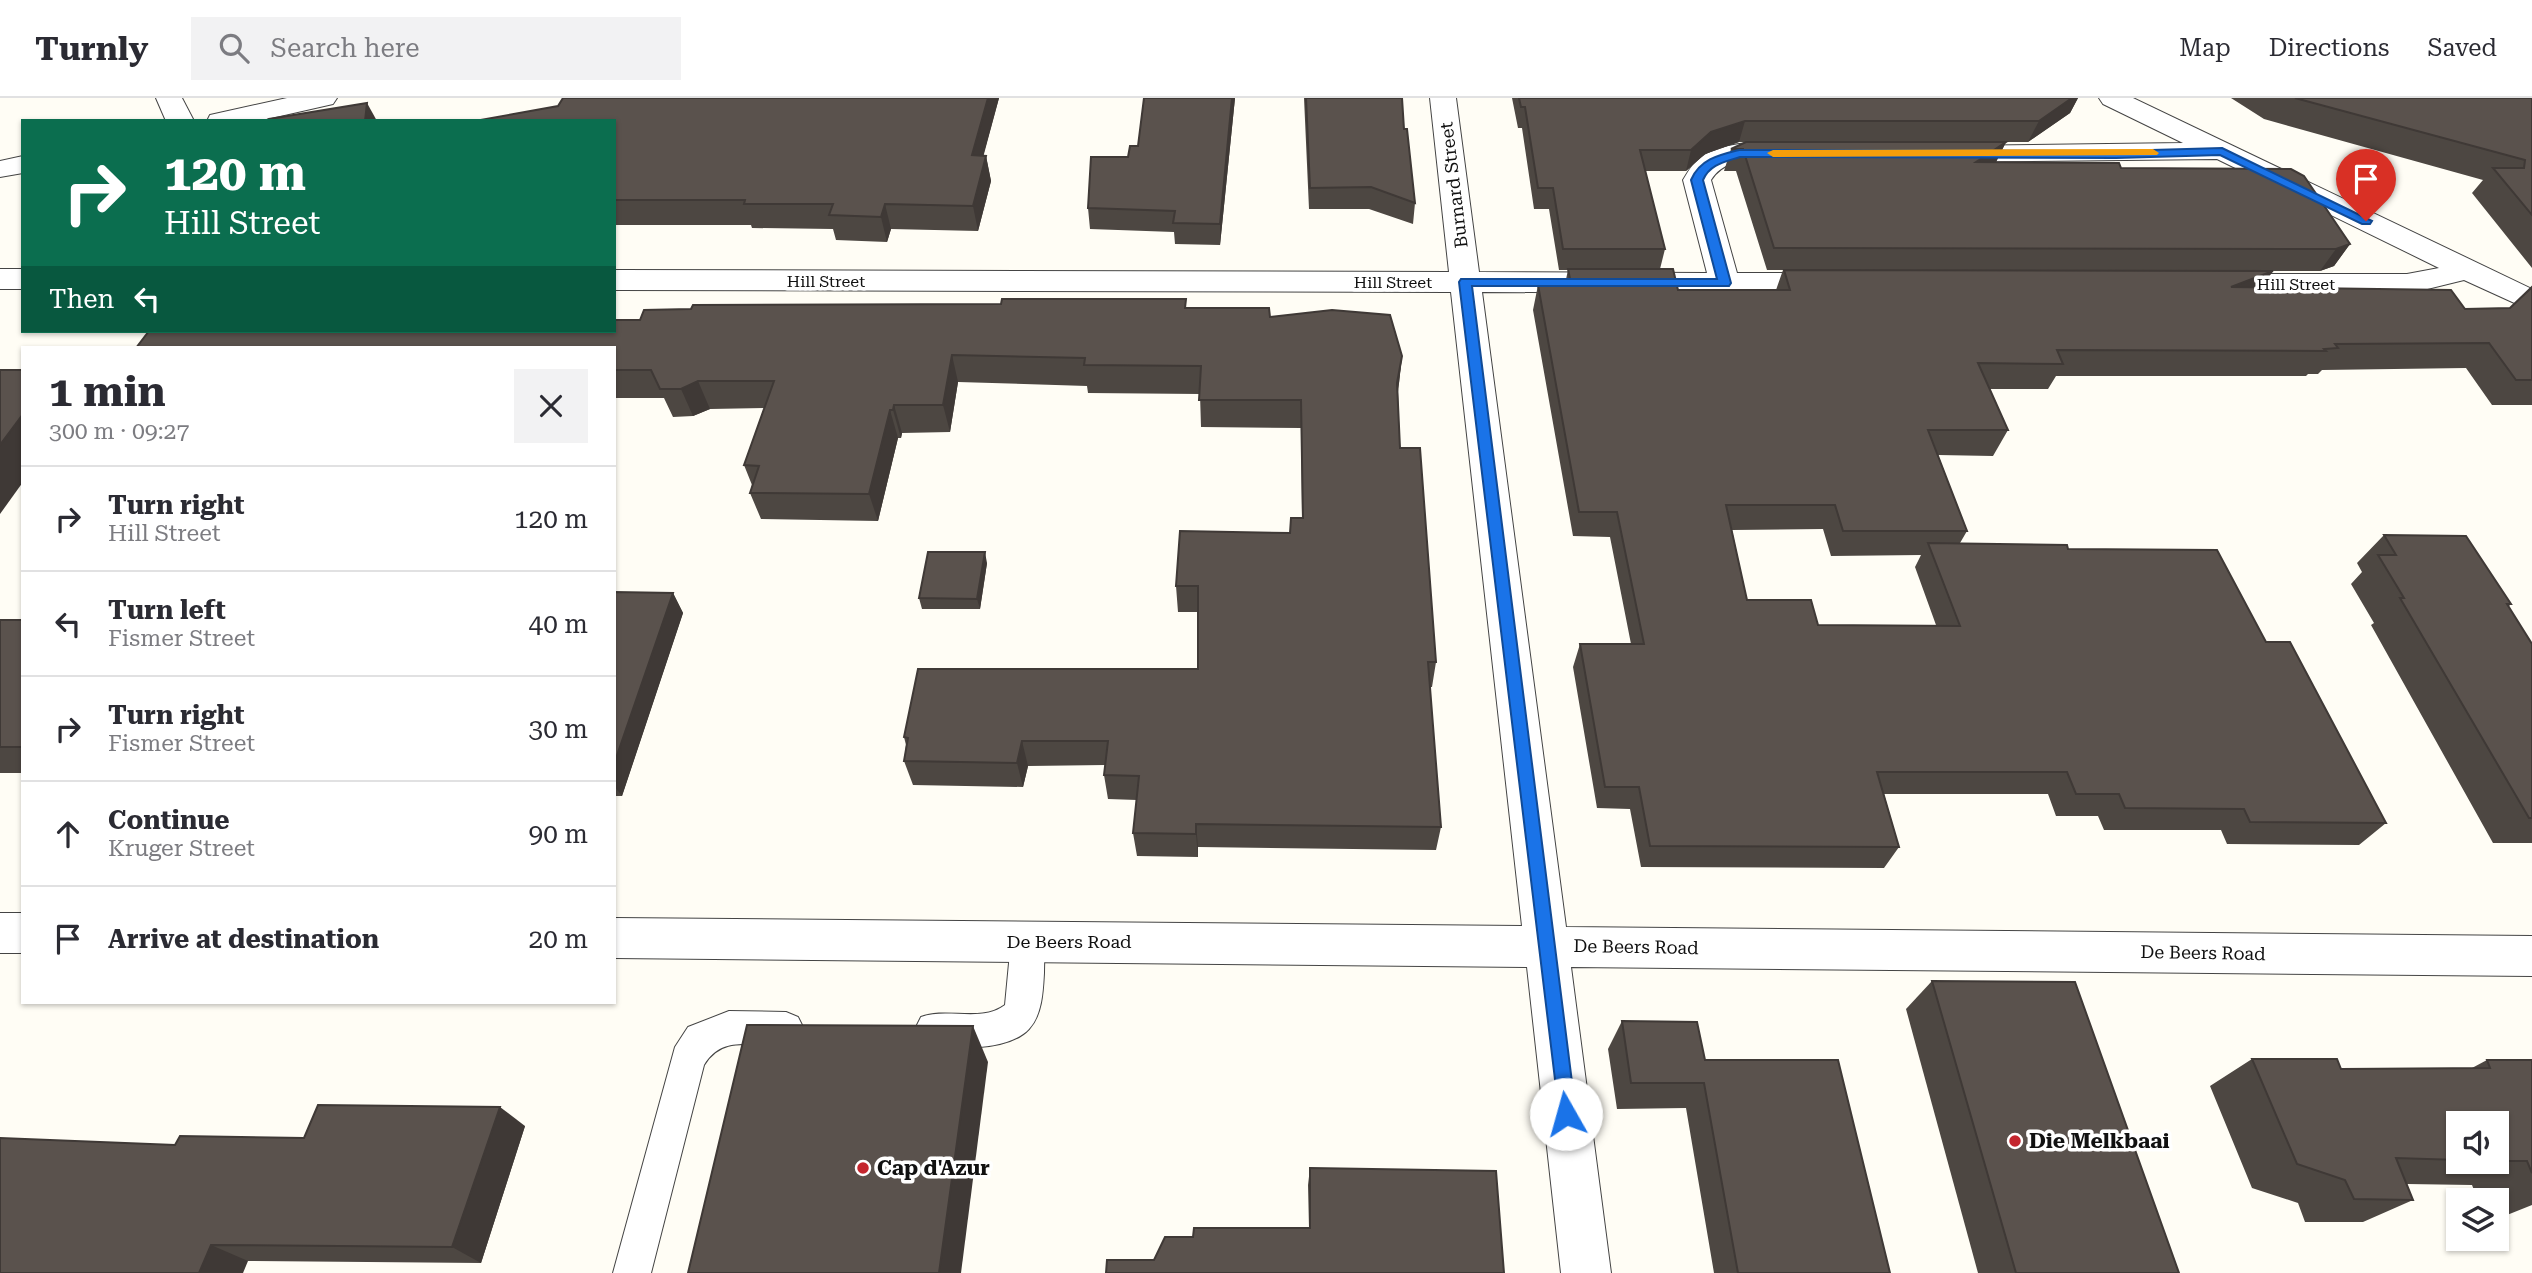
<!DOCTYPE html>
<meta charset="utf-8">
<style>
:root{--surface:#fff;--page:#f2f2f3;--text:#2b2b33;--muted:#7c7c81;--line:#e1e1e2}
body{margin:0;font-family:"Roboto Serif",serif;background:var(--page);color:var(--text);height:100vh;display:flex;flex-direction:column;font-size:26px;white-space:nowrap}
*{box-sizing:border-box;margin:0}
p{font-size:23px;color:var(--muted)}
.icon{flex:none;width:38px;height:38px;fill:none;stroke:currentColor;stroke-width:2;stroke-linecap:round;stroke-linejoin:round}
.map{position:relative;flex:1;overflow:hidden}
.panel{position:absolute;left:21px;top:248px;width:595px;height:658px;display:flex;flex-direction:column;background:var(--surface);border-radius:0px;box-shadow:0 2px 5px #0004}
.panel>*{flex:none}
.top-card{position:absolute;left:21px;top:21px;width:595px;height:214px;border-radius:0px;box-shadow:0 2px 5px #0004;background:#0b6e4f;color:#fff;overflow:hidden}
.fabs{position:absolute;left:2446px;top:1013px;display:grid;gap:14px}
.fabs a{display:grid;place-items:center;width:63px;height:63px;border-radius:0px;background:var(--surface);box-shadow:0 2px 5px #0004;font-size:35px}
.pin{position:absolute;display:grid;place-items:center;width:60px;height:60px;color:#fff;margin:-72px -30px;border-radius:50% 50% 50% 0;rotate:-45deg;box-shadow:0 0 7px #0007}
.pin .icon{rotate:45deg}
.me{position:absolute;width:77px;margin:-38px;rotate:353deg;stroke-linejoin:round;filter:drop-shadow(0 0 5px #0008)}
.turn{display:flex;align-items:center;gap:24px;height:147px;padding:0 28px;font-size:32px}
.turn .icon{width:91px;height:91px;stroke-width:2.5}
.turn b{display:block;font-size:49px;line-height:60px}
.then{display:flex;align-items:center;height:66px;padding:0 28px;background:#0003;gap:14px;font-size:26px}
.round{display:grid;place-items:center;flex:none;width:74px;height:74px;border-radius:0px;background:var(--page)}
.headline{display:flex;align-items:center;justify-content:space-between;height:119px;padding:0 28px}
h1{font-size:42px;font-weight:700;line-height:52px}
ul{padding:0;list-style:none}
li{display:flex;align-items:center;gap:21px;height:105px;padding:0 28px;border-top:2px solid var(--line)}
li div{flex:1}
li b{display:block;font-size:26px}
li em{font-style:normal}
header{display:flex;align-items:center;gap:42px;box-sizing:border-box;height:98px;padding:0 35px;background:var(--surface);border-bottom:2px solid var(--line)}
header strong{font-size:33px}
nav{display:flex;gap:38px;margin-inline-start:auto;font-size:24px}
.search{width:490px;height:63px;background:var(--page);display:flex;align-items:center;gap:18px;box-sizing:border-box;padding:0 24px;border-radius:0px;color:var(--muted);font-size:26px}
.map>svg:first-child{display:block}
</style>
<header>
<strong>Turnly</strong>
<div class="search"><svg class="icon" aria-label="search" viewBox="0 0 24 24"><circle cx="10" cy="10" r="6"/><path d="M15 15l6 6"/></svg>Search here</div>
<nav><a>Map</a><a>Directions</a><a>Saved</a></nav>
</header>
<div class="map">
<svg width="2532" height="1175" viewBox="0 0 2532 1175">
<rect width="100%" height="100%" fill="#fffdf5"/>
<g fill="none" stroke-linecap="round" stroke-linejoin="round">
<g stroke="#444" stroke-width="2">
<g id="lane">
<path d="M1028 829 1040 833C1046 847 1044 860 1044 875 1043 894 1042 917 1029 931 1008 954 947 953 921 943L915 931 921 919C947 909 981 925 1005 907L1011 844 1016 833Z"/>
<path d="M729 913 786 914 798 919 804 931 798 943C764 956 726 930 704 967L651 1175H613L675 949 688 929Z"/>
</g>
</g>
<g stroke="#444" stroke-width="2">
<g id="street">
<path d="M156 0H182L194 23H166Z"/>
<path d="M287 0H337L333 6 258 23H207L210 17Z"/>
<path d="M1430 0H1456L1479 174 1707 175 1683 82C1688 74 1692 66 1700 60 1722 43 1765 42 1792 49L1796 55 1792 61C1765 68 1729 53 1711 82L1737 175H1830L1841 178 1845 185 1841 192 1830 195 1482 194 1566 829 2532 838V878L1571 869 1611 1175H1561L1527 869 614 860V820L1522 828 1451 194 614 192V172L1449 174Z"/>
<path d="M2099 0H2133L2532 191V213L2464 182 2407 196H2212L2201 193 2197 186 2201 179 2212 176H2407L2439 170 2217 61 1948 64 1938 62 1934 56 1938 50 1948 48 2183 45 2103 6Z"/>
<path d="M23 58V75L0 79V63Z"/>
<rect x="0" y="171" width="23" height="20"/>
<rect x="0" y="815" width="23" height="40"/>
</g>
</g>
<use href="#lane" fill="#fff" fill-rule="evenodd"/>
<use href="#street" fill="#fff" fill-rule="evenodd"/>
</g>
<g fill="#4d4742" fill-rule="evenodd">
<path d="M999 0 983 58H986L991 83 978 133 891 131 887 144 836 142 833 131 752 130 751 127H614V23Z"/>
<path d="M1235 0 1220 147 1175 146 1174 134 1090 131 1088 110 1128 59 1138 48Z"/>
<path d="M1304 0H1402L1404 31 1415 105 1413 126 1369 111H1309Z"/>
<path d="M1512 0H2078L2070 15 2028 44H1912H2006L1996 64 2121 70 2350 146 2334 168 2320 173H2273L2261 189 2465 211 2510 210 2532 189V307H2492L2466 270 2322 272 2318 276H2308L2306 278H2056L2048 291H1990L2008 332 1993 358 1938 357 1967 433 1960 445 2068 451 2266 544 2386 725 2359 747 2227 746 2221 732H2104L2098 718H2056L2048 696H1884L1899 749 1884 770 1641 769 1630 711 1597 710 1573 569 1580 546H1631L1610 439 1573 438 1533 212 1538 187 1565 186 1568 172H1559L1549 111H1534L1522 30H1518ZM1739 44H1745L1731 51 1724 73H1736L1767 172H1783L1776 192H1678L1660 171 1665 151 1645 73H1686L1705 56ZM1823 431 1831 458 1921 457 1915 469 1936 527H1818L1747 502 1732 432Z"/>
<path d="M2231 0H2532V170L2472 95 2483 82 2264 21Z"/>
<path d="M1186 201V210L1270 219 1402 258 1398 294 1400 350 1436 564 1432 589H1430L1441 729 1436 752 1198 749V759L1137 758 1133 735 1137 702 1108 701 1104 677 1105 667 1028 668 1023 689 913 687 904 663 906 647 904 639 1198 571V514H1178L1176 488 1290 435 1302 420 1301 330 1201 329 1200 296 1088 295 1087 288 958 284 950 334 902 335 901 340H898L878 423 761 421 750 395 752 387 744 367 764 310 710 311 693 318 673 319 664 300H614V250L640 222 1001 206Z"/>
<path d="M2384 437 2511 506 2508 509 2532 546V745H2493L2371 527 2374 525 2351 486 2362 474 2357 465Z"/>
<path d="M987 465 980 511H922L919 500Z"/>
<path d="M614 494 673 495 683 515 622 698H614Z"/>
<rect x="0" y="522" width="23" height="153"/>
<path d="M1932 883 2179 1175H1978L1906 911Z"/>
<path d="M1622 923 1705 962 1890 1175H1714L1686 1010 1617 1011 1608 951Z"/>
<path d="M2252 961 2341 971 2472 970 2487 962H2532V1107L2497 1121V1102H2478L2472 1087 2407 1086 2413 1102 2363 1124H2305L2298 1105 2252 1090 2210 988ZM2459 1026H2497V1064H2459Z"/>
<path d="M525 1028 481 1165 248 1163 0 1175 175 1047Z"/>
<path d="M1310 1070 1504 1175 1193 1139 1309 1130 1308 1087Z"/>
</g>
<g fill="#3f3936">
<path d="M988 0H999L977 82 972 57Z"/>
<path d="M1232 0H1235L1220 147V126Z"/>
<path d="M2072 0H2078L2070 15 2028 44 2039 23Z"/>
<path d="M367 5 377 23H365Z"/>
<path d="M1745 23 1739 44 1705 56 1686 73 1691 52 1711 34Z"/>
<path d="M2006 44 1995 66 1976 64Z"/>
<path d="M986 58 991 83 978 133 973 108Z"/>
<path d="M885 106 891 131 887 144 881 119Z"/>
<path d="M2350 146 2334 168 2320 173 2336 151Z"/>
<path d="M2273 173 2255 198 2231 189Z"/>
<path d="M952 257 958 284 950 334 943 307Z"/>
<path d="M1402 258 1399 285 1394 312 1397 285Z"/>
<path d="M698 283 710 311 693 318 681 291Z"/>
<path d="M894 307 902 335 901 340 893 312Z"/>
<path d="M890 312 898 340 878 423 869 396Z"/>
<path d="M23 316V384L0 416V347Z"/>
<path d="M985 454 987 465 980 511 977 501Z"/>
<path d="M673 495 683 515 622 698 614 688V666Z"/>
<path d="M1022 643 1028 668 1023 689 1017 665Z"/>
<path d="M1196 726 1198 749V759L1196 736Z"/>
<path d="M973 928 988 964 961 1175H939Z"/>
<path d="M500 1009 525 1028 481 1165 452 1149Z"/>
<path d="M211 1147 248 1163 243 1175H199Z"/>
</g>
<g fill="#5a524d" stroke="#3f3936" stroke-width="2">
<path d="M563 0H988L972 57 986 58 973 108 885 106 881 119 829 117 833 106H744L745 102H614V23H475L558 8Z"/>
<path d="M1144 0H1232L1220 126 1173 125 1175 113 1088 110 1091 59H1128L1130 48H1138Z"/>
<path d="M1306 0H1402L1404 31H1407L1415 105 1371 89 1310 90Z"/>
<path d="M1519 0H2072L2039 23H1745L1711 34 1691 52H1640L1665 151H1563L1553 90H1538L1525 9H1521Z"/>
<path d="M2295 0H2532V117L2493 70H2524L2525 62Z"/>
<path d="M367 5 365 23H265L269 21Z"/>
<path d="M1746 44H2006L1976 64 2119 65 2121 70 2291 71 2304 78 2350 146 2336 151 1774 150 1743 51H1731Z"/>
<path d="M1568 171H1673L1678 192H1790L1784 172 2273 173 2231 189 2451 192 2465 211 2510 210 2532 189V282H2516L2489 245 2335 246 2338 250 2324 251 2326 253 2057 252 2063 266 1978 265 2008 332H1928L1967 433H1843L1835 407H1726L1747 502H1811L1818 527 1960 528 1928 445 2067 447 2068 451 2217 452 2266 544H2290L2386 725 2250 724 2244 711 2125 710 2119 696H2076L2067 674H1877L1899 749 1650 748 1639 689H1605L1580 546H1644L1617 414H1579L1538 187 1571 186Z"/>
<path d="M1002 201H1186L1185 210H1269L1270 219 1332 212 1390 217 1402 258 1397 285 1400 350H1420L1436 564H1428L1441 729 1196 726V736L1133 735 1139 678 1104 677 1108 643H1022L1017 665 904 663 908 640 904 639 918 571H1198V488H1176L1180 433 1290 435 1291 420H1303L1301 302H1199L1201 268 1084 267 1085 260 952 257 943 307H894L893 312H890L869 396 750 395 759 368 744 367 774 283H698L681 291H660L651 272H614V250H136L149 233H614V222H640L644 212 691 211 693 207 1001 206Z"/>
<path d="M0 272H23V316L0 347Z"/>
<path d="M2384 437 2466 438 2511 506H2507L2532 546V720H2529L2400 500H2404L2378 457H2396Z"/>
<path d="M928 454H985L977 501 919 500Z"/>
<path d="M614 494 673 495 614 666Z"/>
<rect x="0" y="522" width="23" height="127"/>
<path d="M1932 883 2075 884 2179 1175H2016Z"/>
<path d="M1622 923 1697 924 1705 962H1838L1890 1175H1738L1704 985H1631Z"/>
<path d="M747 927 973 928 939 1175H688Z"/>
<path d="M2252 961H2337L2341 971 2490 970 2487 962H2532V1075L2527 1063H2497V1026H2459V1062L2396 1060 2413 1102 2354 1101 2345 1082 2297 1066Z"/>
<path d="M318 1007 500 1009 452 1149 211 1147 199 1175H0V1040L175 1047 180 1038 304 1040Z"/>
<path d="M1310 1070 1496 1073 1504 1175H1106L1107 1162H1154L1165 1139H1193L1194 1130H1310Z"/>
</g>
<path fill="#1a73e8" stroke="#114b97" stroke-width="2" d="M2222 50 2372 123 2370 126H2362L2220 57 2116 60 1740 59C1725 64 1710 66 1703 82L1731 185 1729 188H1472L1576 1016 1573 1023 1566 1026 1560 1023 1459 184 1461 181H1717L1691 82C1700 61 1719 57 1739 52L2116 53Z"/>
<path fill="#f59e0b" d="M2153 51 2159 55 2157 57 1773 59 1767 55 1773 52Z"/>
<g fill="#c4262e" stroke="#fff" stroke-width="2.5">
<circle cx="2015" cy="1043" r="7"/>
<circle cx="863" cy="1070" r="7"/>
</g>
<g text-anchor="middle" stroke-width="7" stroke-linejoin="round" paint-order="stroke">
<g font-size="16" fill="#111" stroke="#fff">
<text x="826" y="189">Hill Street</text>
<text x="1393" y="190">Hill Street</text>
<text x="2296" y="192">Hill Street</text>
</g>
<g font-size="18" fill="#111" stroke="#fff">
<text transform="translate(1454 87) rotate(-97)" y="6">Burnard Street</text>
<text x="1069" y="850">De Beers Road</text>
<text transform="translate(1636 849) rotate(1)" y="6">De Beers Road</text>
<text transform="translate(2203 855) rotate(1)" y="6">De Beers Road</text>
</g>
<g font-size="21" font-weight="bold" fill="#111" stroke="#fff" text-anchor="start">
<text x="2029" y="1050">Die Melkbaai</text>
<text x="877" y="1077">Cap d'Azur</text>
</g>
</g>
</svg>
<div class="fabs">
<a><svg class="icon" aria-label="sound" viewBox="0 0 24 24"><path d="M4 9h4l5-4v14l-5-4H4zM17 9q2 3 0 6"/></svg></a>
<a><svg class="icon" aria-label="layers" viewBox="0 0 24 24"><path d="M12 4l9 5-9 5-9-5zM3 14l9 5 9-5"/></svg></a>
</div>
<div class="pin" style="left:2366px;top:123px;background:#d93025"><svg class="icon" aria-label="arrive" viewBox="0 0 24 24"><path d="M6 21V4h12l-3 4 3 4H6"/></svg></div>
<svg class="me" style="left:1566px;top:1016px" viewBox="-20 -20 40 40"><circle r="19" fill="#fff"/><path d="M0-13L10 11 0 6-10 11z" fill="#1a73e8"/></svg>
<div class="top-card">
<div class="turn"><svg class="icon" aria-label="right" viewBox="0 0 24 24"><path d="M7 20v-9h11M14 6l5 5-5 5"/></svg><div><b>120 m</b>Hill Street</div></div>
<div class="then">Then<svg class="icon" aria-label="left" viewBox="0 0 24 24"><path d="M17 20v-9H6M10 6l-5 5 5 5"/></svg></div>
</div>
<section class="panel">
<div class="headline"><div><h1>1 min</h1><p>300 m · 09:27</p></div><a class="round"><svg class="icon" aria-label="close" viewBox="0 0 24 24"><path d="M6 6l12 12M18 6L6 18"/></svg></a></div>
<ul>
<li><svg class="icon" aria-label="right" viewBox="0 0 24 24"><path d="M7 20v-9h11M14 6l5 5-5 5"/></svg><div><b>Turn right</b><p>Hill Street</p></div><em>120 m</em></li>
<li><svg class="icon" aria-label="left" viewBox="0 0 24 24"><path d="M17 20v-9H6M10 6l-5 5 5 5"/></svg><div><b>Turn left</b><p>Fismer Street</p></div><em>40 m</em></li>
<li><svg class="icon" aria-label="right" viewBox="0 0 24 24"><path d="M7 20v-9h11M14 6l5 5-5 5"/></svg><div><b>Turn right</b><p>Fismer Street</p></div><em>30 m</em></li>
<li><svg class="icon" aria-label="ahead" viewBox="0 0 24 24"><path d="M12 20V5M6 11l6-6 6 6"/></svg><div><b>Continue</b><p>Kruger Street</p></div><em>90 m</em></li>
<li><svg class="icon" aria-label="arrive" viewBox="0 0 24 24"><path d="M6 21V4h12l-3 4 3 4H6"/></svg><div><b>Arrive at destination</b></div><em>20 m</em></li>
</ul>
</section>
</div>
